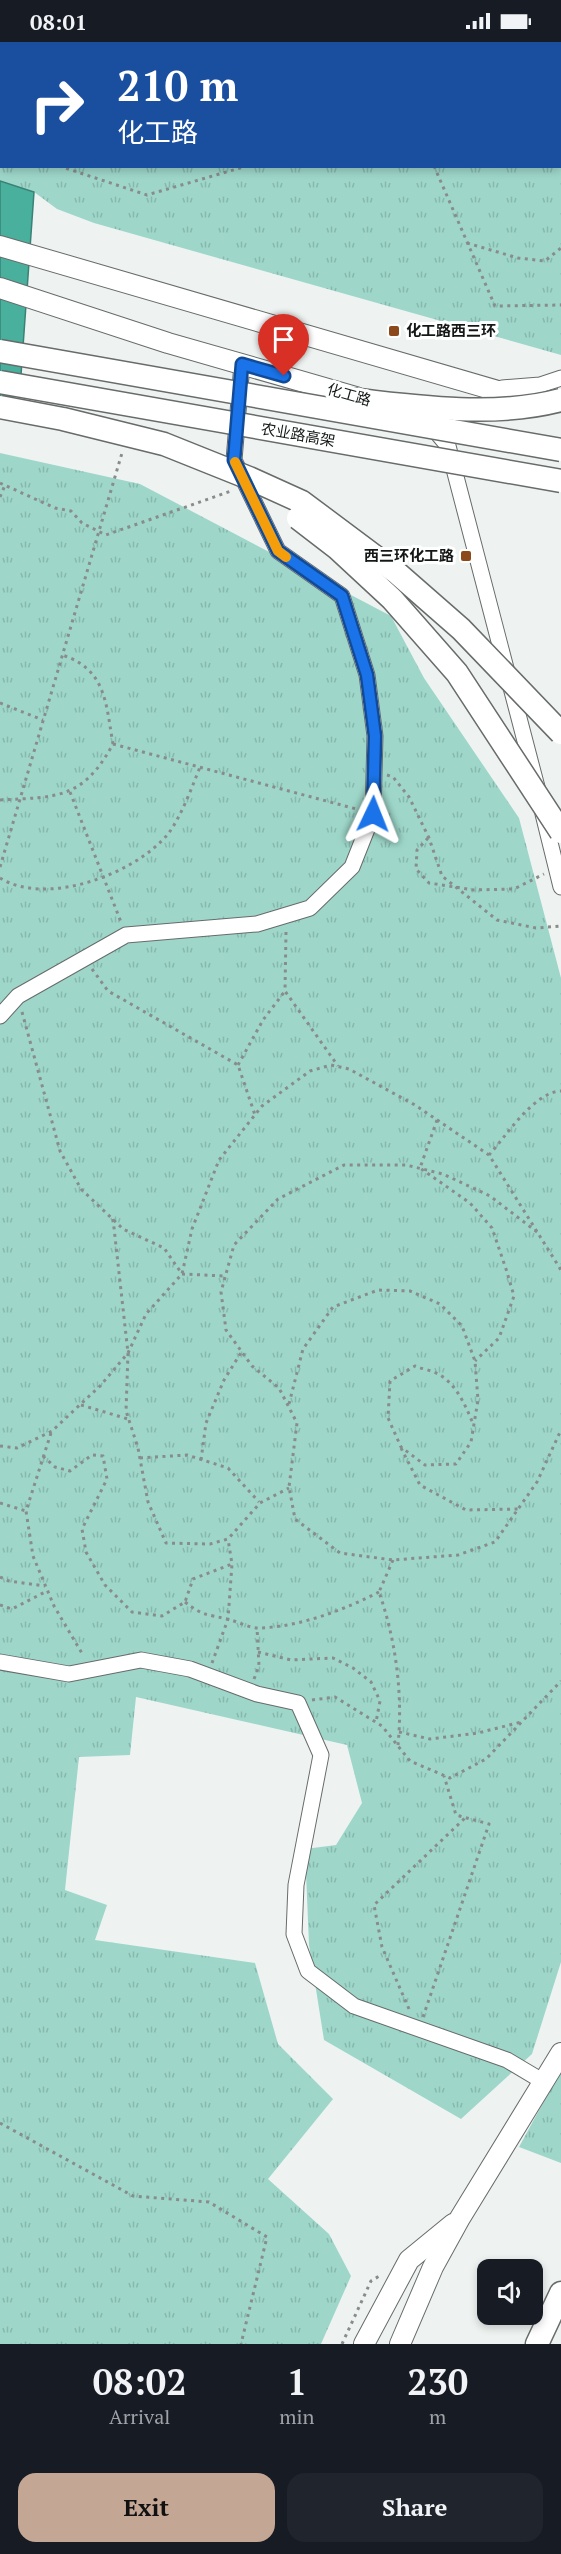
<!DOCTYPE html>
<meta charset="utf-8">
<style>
:root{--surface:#171b24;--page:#20242c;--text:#f1f3f6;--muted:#9ea1a6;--accent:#c4a694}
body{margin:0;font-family:"PT Serif","Noto Sans SC",serif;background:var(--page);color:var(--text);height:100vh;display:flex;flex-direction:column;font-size:22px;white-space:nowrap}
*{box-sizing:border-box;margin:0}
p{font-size:20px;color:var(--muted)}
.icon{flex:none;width:33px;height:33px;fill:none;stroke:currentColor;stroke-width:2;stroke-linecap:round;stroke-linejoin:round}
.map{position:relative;height:2302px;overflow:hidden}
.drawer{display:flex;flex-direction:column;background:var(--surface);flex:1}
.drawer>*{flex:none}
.top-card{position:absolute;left:0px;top:0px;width:561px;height:126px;box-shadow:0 3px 9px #0003;background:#1a4fa0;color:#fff;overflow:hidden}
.fabs{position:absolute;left:477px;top:2217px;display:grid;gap:12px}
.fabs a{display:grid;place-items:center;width:66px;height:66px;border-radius:12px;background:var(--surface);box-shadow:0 3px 9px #0003;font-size:30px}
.pin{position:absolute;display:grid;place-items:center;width:51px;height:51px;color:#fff;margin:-62px -26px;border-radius:50% 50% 50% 0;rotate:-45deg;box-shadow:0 0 6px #0007}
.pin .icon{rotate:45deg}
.me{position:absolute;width:66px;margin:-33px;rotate:2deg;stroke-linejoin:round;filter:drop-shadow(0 0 4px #0008)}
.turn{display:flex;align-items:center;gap:21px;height:126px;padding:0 18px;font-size:27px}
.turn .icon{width:78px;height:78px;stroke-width:2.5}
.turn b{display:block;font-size:42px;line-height:51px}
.eta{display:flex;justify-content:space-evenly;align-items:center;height:102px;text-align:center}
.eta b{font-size:36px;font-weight:700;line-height:42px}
.action{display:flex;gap:12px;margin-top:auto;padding:12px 18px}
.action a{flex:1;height:69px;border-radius:18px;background:var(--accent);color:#111;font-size:24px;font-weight:700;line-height:69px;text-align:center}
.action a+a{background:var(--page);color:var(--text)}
.status{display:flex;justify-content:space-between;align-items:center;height:42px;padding:0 30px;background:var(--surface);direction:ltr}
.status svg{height:16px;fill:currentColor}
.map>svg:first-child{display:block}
</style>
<div class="status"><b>08:01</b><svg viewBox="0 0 49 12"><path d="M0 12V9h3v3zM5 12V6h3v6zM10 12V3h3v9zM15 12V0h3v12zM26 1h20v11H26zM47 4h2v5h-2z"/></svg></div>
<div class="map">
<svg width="561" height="2302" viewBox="0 0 561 2302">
<defs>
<pattern id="grass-tufts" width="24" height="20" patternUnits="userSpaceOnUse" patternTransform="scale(1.5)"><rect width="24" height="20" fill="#9ed7ca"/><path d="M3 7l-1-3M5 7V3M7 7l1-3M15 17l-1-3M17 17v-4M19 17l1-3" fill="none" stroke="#87b8ad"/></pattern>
</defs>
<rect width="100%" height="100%" fill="#eef3f1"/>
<g fill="url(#grass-tufts)" fill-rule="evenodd">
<path d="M0 0H561V313L94 181 57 167 34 150 0 139ZM2 2H560V124H2Z"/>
<path d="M0 411 140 442 391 574 424 636 519 776 561 936V1920L532 2012 461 2077 324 1998 309 1903 305 1807 336 1803 362 1761 347 1703 136 1655 130 1713 79 1715 65 1848 107 1863 95 1898 255 1921 278 2002 333 2057 268 2137 329 2192 351 2234 321 2302H0Z"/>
<path d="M561 2028V2121L519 2105Z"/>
</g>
<path fill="#48b09d" stroke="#398275" stroke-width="1.5" d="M0 139 34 150 20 347 0 366Z"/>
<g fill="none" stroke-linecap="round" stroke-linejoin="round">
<g stroke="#676b6a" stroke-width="17">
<g id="minor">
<path d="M502 346 540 343 561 336"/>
<path d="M432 385 448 404 537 745"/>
<path d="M543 772 561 845"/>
<path d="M0 974 18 954 126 893 257 882 310 866 352 825 373 772 375 694 367 633 342 554 278 509 234 418 242 322"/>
<path d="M0 1620 69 1632 141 1618 190 1627 257 1652 298 1661 321 1713 296 1843 294 1892 308 1929 354 1964 507 2018 544 2040"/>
</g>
</g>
<g stroke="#676b6a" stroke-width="22">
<g id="major">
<path d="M0 204 539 361"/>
<path d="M0 246 168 301 356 355"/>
<path d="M364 2302 409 2218 453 2182"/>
<path d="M400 2302 433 2225 460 2176 561 2011"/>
</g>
</g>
<g stroke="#676b6a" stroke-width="25">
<path id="highway" d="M537 2302 561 2251"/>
</g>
<g stroke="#888c8b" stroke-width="3" stroke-dasharray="3 4.5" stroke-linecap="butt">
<path d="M313 0V2"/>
<path d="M474 2V0"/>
<path d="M560 3H561"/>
<path d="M0 105 2 106"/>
<path d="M59 124 147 153 247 124"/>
<path d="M434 124 495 264 561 263"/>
<path d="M467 201 518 216 545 219 561 206"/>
<path d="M0 441 55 466 71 469 82 481 106 493 231 449"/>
<path d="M0 455 5 443"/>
<path d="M0 661 43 678"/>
<path d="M113 702 360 768"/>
<path d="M387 733 393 735 409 755 429 796 442 834 497 878 536 886 561 884"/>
<path d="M70 750 121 880"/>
<path d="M0 758C58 755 83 757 113 702 106 664 107 627 62 613"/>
<path d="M428 796 417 808 416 827 429 841 474 848 514 847 544 832"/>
<path d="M0 825 122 411"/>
<path d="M0 836C47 865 135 832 168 792 181 775 192 745 200 725"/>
<path d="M286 890 285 949 338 1024"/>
<path d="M92 927 108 949 238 1023 255 1073"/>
<path d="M22 970 60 1109 81 1147 123 1187 164 1206 182 1232"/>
<path d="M238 1023 263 978 285 949"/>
<path d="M437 1078 420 1126 470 1161 492 1186 506 1227 514 1254 499 1296 475 1319"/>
<path d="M489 1113C507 1093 534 1050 561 1049"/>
<path d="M113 1177 128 1311 126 1369 138 1406 148 1460 166 1501 210 1502 228 1497 260 1461 289 1446"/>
<path d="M537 1190 490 1154 443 1132 406 1123H344L278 1157 234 1203 221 1250 226 1288 252 1324 279 1346 297 1381 289 1445 295 1477 340 1511 393 1518 458 1513 495 1500 537 1440 561 1388"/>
<path d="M182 1232 225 1234"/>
<path d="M289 1362 303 1307 333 1265 378 1248 410 1249 440 1262 462 1284 475 1319 478 1358 471 1400 456 1422 425 1423 401 1405 388 1376 390 1339 415 1324C422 1327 431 1328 438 1332 457 1342 466 1365 474 1384"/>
<path d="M81 1363 128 1377"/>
<path d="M51 1391 26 1469 33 1514 54 1564 83 1613"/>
<path d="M0 1404 17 1406 52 1389 100 1344 128 1311 146 1272 182 1232 192 1187 219 1118 262 1064 310 1029 331 1023 349 1027 415 1063 489 1113 561 1228"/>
<path d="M401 1406 420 1443 466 1468 518 1467"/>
<path d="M43 1414 55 1425 70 1429 92 1413 103 1414 107 1437 82 1487 86 1510 105 1543 132 1570 162 1574 185 1560 193 1537 232 1522"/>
<path d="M140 1416 187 1413 228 1426 259 1460"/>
<path d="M201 1418 206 1381 224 1338 242 1309"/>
<path d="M0 1461 26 1469"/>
<path d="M393 1518 379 1550C396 1599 403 1652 398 1703"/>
<path d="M0 1535 9 1539 45 1544"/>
<path d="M185 1560C203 1574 206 1572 227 1577 237 1579 248 1586 259 1586 299 1585 344 1568 379 1550"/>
<path d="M0 1563 12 1567 47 1549"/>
<path d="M258 1610 291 1618 333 1616 353 1626 371 1640 380 1659 376 1680"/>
<path d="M212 1621 228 1577 232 1522 228 1497"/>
<path d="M254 1637 259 1624 257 1586"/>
<path d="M312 1658 335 1655 382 1684 410 1719 450 1736 486 1717 561 1639"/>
<path d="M399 1690 430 1697 478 1691 521 1680"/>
<path d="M409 1967 382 1905 374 1863 465 1776"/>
<path d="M423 1975 489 1782 456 1773 444 1734"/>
<path d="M0 2081 133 2154 209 2160 267 2195 241 2302"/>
<path d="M342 2302 371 2239 381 2233"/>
</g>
<use href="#minor" stroke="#fff" stroke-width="15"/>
<use href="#major" stroke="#fff" stroke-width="20"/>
<use href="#highway" stroke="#fff" stroke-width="22"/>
<g stroke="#676b6a" stroke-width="25" stroke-linecap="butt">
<g id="highway-bridge">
<path d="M0 309 561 408"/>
<path d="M0 340 561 439"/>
<path d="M339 356C411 363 489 377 561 358"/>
<path d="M0 365 63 377 164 402 249 436 302 460 397 531 461 587 561 691"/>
<path d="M298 476 337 506 392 557 457 631 561 790"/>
</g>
</g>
<use href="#highway-bridge" stroke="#fff" stroke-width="22"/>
</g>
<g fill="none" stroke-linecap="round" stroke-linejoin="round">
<g stroke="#114b97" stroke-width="15">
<path id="route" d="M284 334 242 322 234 418 278 509 342 554 367 633 375 694 373 772"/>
</g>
<use href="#route" stroke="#1a73e8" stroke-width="10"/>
<path stroke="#f59e0b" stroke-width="10" d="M235 420 278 509 286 515"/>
</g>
<g fill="#8c491c" stroke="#feffff" stroke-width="2">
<rect x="388" y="283" width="12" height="12" rx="3"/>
<rect x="460" y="508" width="12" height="12" rx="3"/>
</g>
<g text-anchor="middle" stroke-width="6" stroke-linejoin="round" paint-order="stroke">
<g font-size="15" font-weight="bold" fill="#151717" stroke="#feffff" text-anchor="start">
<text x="406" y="294">化工路西三环</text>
<text x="454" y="519" text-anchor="end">西三环化工路</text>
</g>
<g font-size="15" fill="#151717" stroke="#feffff">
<text transform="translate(349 353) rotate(16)" y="5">化工路</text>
<text transform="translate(298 393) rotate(10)" y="5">农业路高架</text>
</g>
</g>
</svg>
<div class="fabs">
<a><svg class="icon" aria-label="sound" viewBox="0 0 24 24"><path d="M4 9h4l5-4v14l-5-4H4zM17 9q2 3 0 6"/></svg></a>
</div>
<div class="pin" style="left:284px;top:334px;background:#d93025"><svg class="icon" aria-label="arrive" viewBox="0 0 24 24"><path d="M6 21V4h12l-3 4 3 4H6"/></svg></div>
<svg class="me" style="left:373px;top:772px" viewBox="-20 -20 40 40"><path d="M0-17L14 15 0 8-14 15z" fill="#1a73e8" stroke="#fff" stroke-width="4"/></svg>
<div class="top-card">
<div class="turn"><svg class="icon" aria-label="right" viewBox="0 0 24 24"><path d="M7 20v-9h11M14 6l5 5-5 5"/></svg><div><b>210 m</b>化工路</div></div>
</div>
</div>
<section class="drawer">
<div class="eta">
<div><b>08:02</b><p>Arrival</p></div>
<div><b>1</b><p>min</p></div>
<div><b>230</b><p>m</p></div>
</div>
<div class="action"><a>Exit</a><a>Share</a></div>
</section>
